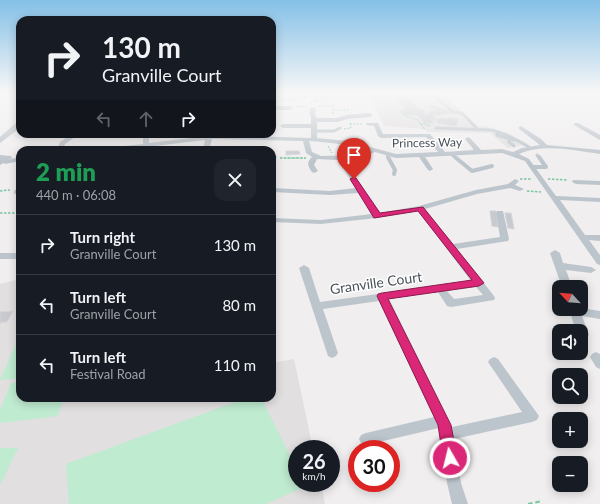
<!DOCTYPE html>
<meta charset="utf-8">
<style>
:root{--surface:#171b24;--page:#20242c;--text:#f1f3f6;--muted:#9ea1a6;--line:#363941}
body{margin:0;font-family:Lato,sans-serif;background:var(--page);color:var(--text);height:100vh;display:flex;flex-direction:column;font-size:15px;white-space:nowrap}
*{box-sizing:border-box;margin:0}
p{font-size:13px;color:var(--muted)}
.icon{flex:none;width:22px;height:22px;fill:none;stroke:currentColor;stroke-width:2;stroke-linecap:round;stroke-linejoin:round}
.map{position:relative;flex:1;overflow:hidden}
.drawer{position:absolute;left:16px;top:146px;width:260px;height:256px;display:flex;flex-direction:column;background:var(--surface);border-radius:12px;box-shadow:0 2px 10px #0003}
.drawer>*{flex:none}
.guide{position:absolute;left:16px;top:16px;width:260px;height:122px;border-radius:12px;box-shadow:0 2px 10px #0003;background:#171b24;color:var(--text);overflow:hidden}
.needle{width:26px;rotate:296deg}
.tools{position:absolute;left:552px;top:280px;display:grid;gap:8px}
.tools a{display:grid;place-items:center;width:36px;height:36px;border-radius:8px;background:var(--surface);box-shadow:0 2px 10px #0003;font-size:20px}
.speed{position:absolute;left:288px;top:440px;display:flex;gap:8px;font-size:20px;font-weight:700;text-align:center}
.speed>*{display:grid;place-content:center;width:52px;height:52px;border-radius:50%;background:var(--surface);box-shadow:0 2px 10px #0003;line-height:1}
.speed small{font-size:10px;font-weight:400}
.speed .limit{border:6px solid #d22;background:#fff;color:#111}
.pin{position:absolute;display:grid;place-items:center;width:34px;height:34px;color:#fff;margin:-41px -17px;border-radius:50% 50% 50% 0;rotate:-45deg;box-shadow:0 0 4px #0007}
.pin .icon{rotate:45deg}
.me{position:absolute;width:44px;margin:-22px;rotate:352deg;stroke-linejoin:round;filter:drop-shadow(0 0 3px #0008)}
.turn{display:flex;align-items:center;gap:14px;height:84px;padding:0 20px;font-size:18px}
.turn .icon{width:52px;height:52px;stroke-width:2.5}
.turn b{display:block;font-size:28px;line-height:34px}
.lanes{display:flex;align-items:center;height:38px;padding:0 20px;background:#0003;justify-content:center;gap:20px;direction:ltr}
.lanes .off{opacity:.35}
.round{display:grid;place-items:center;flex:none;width:42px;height:42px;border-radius:12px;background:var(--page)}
.head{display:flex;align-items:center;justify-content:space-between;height:68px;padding:0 20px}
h1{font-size:24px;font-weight:800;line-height:30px;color:#1e9e55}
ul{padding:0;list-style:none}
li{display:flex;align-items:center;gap:12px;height:60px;padding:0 20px;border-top:1px solid var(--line)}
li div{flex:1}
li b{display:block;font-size:15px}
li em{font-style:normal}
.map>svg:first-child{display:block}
</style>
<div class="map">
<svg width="600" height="504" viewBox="0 0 600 504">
<rect width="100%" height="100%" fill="#f0eeee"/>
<g fill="#e1dfdf">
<path d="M368 93H442L478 126H488L490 129 505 132 529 144 508 148 490 133 428 132 424 129 384 126Z"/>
<path d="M20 279V398H272V363L294 359 313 449H297V483H321L325 504H0V284Z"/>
</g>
<g fill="#bfebd0">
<path d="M20 334V378L0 380Z"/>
<path d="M20 382V398H63L58 416 0 423V410L11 383Z"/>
<path d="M246 398H261L297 469V483H304L306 486 266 504H69L66 464Z"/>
<path d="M0 448H18L0 485Z"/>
</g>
<g fill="#c8cad0" stroke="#d2d4d9">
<path d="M396 99H410L420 110H423L426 115 430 113 427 112 435 110 428 107 433 105 456 114 447 113 437 116 434 115 433 117 439 120 438 121 431 119 434 123 425 124 417 115H404L402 112 410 111 406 110 402 105H406L405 104H400Z"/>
<path d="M439 118 448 119 449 118 458 119 456 126 437 123Z"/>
<path d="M286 151H299L300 154 286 155Z"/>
<path d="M490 211H496L498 227 492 226Z"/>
<path d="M505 213H511L514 229 508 228Z"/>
<path d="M13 311 7 322H1L0 324V312Z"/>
</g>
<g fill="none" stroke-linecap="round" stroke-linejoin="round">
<g stroke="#7ac6a1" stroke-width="1" stroke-dasharray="2 1.5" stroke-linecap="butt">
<path d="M272 93 294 94 293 100H272"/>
<path d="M294 94 305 97"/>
<path d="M402 97 403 99"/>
<path d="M294 98H301"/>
<path d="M293 100 309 96 326 97"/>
<path d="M316 101 313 100 317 98"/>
<path d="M310 103 330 97 336 93"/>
<path d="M296 106 307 107"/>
<path d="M318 106H333V114"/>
<path d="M333 110H349"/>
<path d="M409 110 400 111 404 115 418 120 425 130"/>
<path d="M350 124H362"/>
<path d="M421 124 431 126"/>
<path d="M344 129 351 128 350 123"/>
<path d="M328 146 332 153"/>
<path d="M280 158H306"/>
</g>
<g stroke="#7ac6a1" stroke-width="1.5" stroke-dasharray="2.5 1.5" stroke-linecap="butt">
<path d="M280 158H306"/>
<path d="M520 179H532"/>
<path d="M548 179 568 180"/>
<path d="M0 191 10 190"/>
<path d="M527 191 541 192"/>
<path d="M0 213H20"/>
</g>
<path stroke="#7ac6a1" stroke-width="2" stroke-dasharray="4.5 3" stroke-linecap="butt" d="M528 504 542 501"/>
<g stroke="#bdc5cc" stroke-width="3">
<path d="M432 94 452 111 463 114 478 130"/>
<path d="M436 128 492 130 509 136 529 147"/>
<path d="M314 131H334L340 128"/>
<path d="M497 132V135L514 140"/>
<path d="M509 140V142L514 146"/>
<path d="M451 154 456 158"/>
<path d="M388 155V158"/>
<path d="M537 155 539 158"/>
<path d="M360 157 361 158"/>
</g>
<g stroke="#bdc5cc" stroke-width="4">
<path d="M388 157 395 170 394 174"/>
<path d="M455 157 472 171 492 166"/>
<path d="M357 164 363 161 360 157"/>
<path d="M532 167H546L539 157"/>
<path d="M20 188 16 192H20"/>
</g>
<g fill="#bdc5cc" fill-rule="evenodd">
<path d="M272 106H290L293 108 290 110H272Z"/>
<path d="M311 107 316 108 315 114 317 118H337L346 115 370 113 373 115 370 117 347 119 338 122H317V138L348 141 396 154 438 152 426 137 381 138 378 136 374 126 366 125V123H378L383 134H430L445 152 474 150 465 139 468 137 470 138 481 150 502 149 513 152 522 148 540 145 519 129V127L521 126 541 139 547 145 600 150V154C574 151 545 143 519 154L529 159 556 196 600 198V202L560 200 585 235H600V241L589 240 600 255V265L597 264 525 161 502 153 425 157 433 169 430 171 428 170 419 157 396 158 375 152 360 159H344L379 213 419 206 476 190 508 184 515 179 519 181 515 185 524 189 520 191 510 188 477 194 425 209 453 244 500 237 496 213 497 211H503L509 239 508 241 457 249 494 296 495 298 494 300 451 307 447 306 438 292 389 299 452 427 522 412 488 362 490 359 494 357 498 359 539 416 537 420 532 422 454 439 461 483 468 504H452L447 483 439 428 366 445 361 443 359 439 361 435 366 433 434 417 379 301 323 309 338 353 336 356 332 358 328 356 299 268 304 265 309 268 320 302 471 281 418 211 377 218 321 224 272 222V218L321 220 372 214 358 193 330 195 272 192V188L330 191 356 188 338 160 317 159 314 165 318 171 314 173 312 172C308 167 306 162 312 157L306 153 303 141 217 139H212L209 150H203L205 140 122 150H103L106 148 143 144V134H149V143L217 135 311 138V128H283L280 126 283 124H311V116L309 114ZM309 141C330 142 349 145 369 151L359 155 321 156 312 152ZM476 287 483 295 454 299 447 291Z"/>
<path d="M574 123H578L600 135V140L574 125Z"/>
<path d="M72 134H79L65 144 63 150H32L46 146 58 147 60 142Z"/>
<path d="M272 155 276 156 277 157 272 159Z"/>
<path d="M20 157V161L5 164 2 162 3 161Z"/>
<path d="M573 180 600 181V185L576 184 572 182Z"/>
<path d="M555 250 560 253 563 263 591 267 596 270 591 273 566 270 572 287H562L550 253Z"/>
<rect x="0" y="253" width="20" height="6"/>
<path d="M581 308 600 311V319L582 316 589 335 587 338 581 339V331H576L569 309Z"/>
<path d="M596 352 600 354V369L596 367 590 357 592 354Z"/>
</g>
<g fill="#bdc5cc" fill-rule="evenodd">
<path d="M17 122H20V128L0 143V137Z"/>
<path d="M0 155 11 156 12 158 0 165Z"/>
</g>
</g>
<linearGradient id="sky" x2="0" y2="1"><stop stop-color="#84c0e7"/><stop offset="0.57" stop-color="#f8f7f7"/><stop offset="1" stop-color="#f8f7f7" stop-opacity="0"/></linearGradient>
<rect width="600" height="163" fill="url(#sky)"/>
<path fill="#db2777" stroke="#8e194d" d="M354 177 356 178 380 213 423 207 484 283 479 286 388 299 451 425 457 458 455 463 450 465 445 463 443 458 438 425 377 296 378 294 382 293 472 280 418 211 374 218 350 179Z"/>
<g text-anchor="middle" stroke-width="3" stroke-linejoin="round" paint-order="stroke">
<g font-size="12" fill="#47515a" stroke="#fff">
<text transform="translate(427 143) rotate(-1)" y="4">Princess Way</text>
</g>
<g font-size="14" fill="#47515a" stroke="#fff">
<text transform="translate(376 283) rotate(-8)" y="5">Granville Court</text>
</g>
</g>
</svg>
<div class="tools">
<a><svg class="needle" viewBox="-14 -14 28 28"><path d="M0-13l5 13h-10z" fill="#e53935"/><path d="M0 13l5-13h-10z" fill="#9ea1a6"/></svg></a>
<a><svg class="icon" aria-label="sound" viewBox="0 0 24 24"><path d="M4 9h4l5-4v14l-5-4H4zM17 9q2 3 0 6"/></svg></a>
<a><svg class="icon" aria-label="search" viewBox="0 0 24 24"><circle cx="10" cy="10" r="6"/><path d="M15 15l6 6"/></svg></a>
<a>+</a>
<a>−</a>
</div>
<div class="speed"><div>26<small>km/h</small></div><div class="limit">30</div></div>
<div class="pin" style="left:354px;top:179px;background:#d93025"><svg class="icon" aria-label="arrive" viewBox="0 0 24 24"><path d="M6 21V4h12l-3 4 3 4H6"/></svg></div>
<svg class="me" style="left:450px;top:458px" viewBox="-20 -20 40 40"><circle r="17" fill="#db2777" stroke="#fff" stroke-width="3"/><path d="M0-11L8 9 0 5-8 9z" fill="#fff"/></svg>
<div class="guide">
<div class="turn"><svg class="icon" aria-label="right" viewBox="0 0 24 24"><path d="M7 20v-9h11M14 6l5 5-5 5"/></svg><div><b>130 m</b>Granville Court</div></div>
<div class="lanes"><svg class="icon off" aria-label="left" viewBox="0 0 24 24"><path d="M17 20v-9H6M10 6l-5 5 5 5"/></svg><svg class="icon off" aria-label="ahead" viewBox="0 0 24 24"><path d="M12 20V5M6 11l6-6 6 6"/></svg><svg class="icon" aria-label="right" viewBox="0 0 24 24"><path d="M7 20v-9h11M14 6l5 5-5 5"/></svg></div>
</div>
<section class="drawer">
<div class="head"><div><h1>2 min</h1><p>440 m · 06:08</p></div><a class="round"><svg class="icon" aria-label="close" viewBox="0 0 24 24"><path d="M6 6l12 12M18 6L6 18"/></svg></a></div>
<ul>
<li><svg class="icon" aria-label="right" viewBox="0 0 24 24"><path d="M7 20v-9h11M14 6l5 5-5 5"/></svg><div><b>Turn right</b><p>Granville Court</p></div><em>130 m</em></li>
<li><svg class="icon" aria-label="left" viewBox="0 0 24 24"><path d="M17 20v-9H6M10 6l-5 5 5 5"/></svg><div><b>Turn left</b><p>Granville Court</p></div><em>80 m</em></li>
<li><svg class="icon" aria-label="left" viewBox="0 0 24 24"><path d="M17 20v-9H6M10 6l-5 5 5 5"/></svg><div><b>Turn left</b><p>Festival Road</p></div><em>110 m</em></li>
</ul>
</section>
</div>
